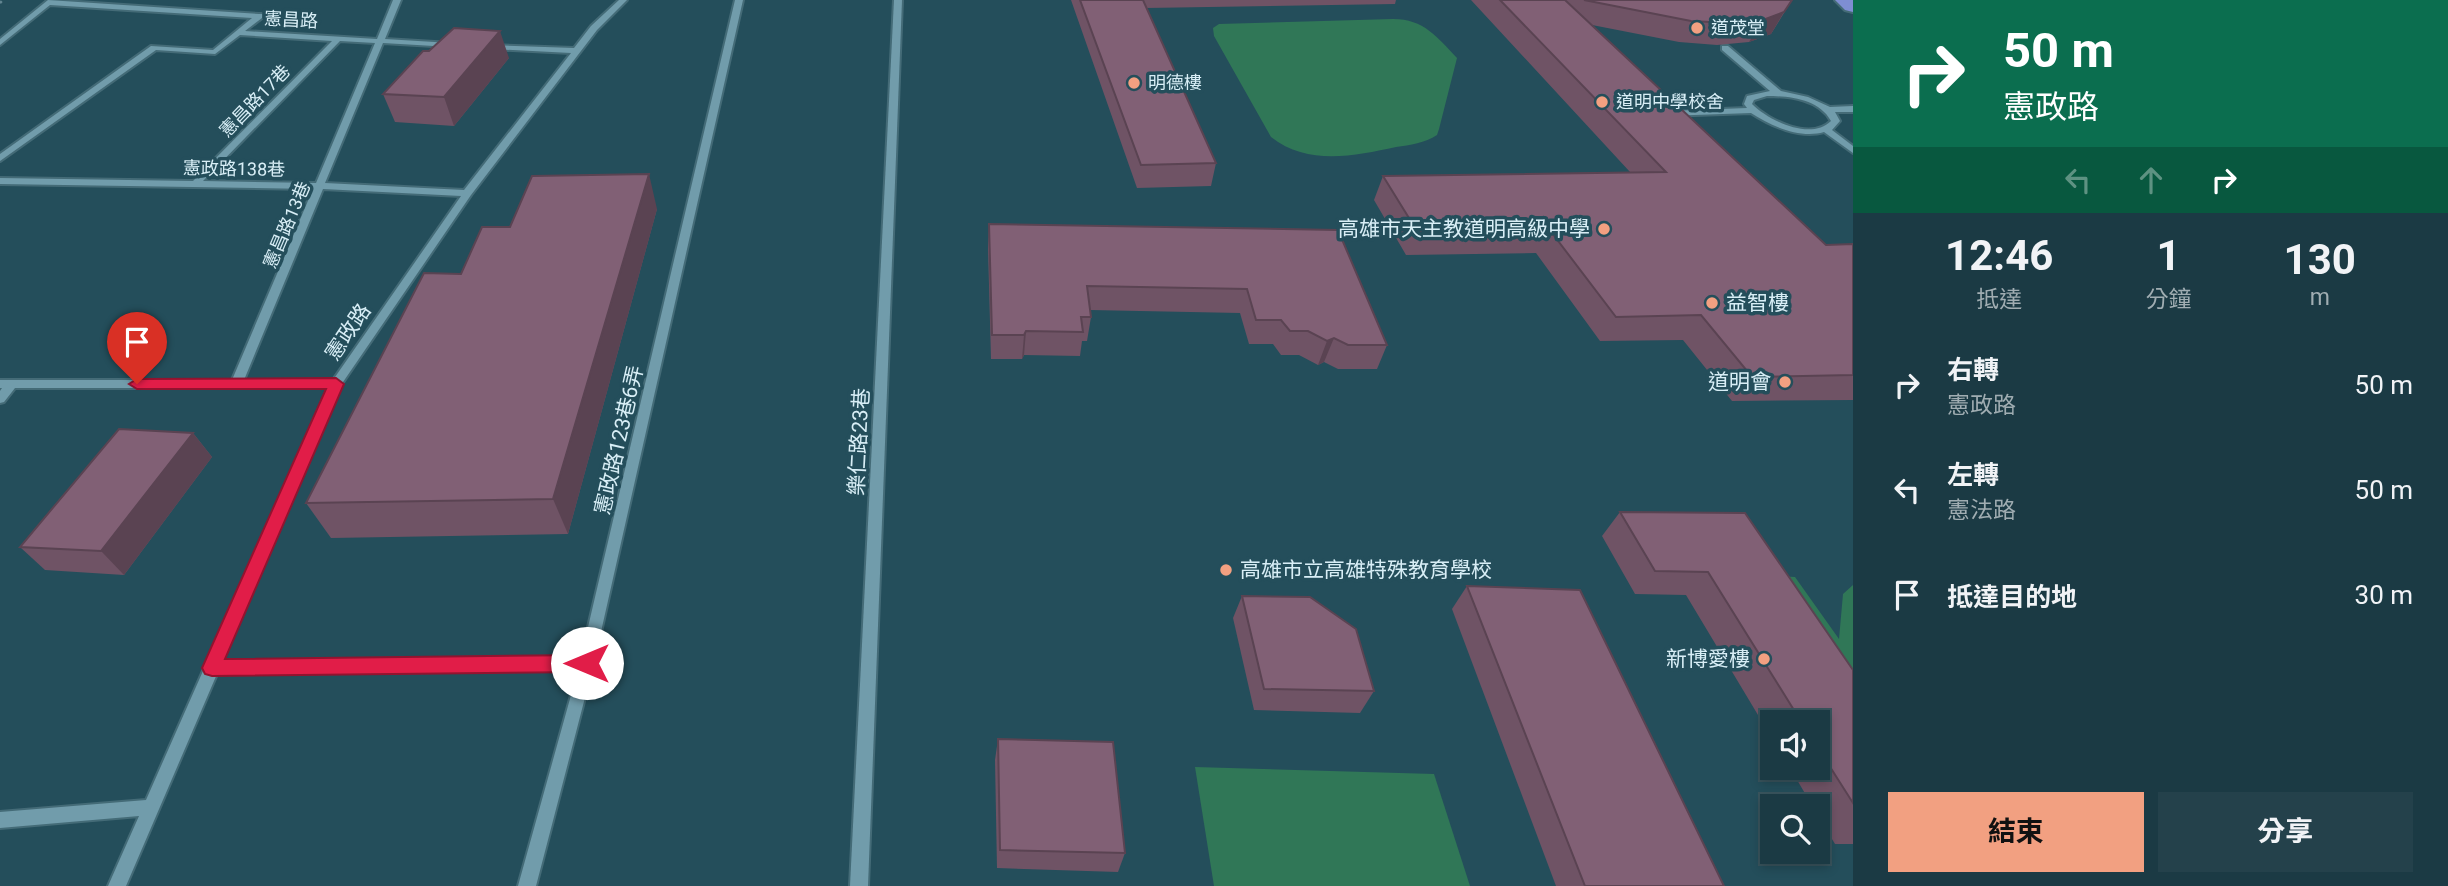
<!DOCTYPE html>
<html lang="zh-TW">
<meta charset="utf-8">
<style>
:root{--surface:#1b3a44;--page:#24414b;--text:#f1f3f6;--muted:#a0adb2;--line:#39545d;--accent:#f2a081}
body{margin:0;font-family:Roboto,"Noto Sans TC",sans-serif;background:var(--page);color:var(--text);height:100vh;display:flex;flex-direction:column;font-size:26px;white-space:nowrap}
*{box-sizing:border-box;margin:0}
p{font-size:23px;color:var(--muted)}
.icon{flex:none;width:38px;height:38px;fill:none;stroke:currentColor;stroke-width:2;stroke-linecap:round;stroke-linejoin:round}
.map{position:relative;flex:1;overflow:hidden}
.panel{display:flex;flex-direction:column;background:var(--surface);width:595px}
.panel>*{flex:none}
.hud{background:#0b6e4f;color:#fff;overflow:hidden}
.controls{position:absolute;left:1760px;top:710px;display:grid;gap:14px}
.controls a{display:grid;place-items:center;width:70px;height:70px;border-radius:0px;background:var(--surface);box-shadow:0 4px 10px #0003,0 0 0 2px var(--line);font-size:35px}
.pin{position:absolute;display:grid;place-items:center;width:60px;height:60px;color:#fff;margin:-72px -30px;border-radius:50% 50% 50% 0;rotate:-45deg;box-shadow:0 0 7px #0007}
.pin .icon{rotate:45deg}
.me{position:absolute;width:77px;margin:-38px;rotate:270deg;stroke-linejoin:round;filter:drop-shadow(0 0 5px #0008)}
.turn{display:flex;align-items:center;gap:24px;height:147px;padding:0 35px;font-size:32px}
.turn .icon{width:91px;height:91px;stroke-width:2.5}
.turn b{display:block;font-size:49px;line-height:60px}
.lanes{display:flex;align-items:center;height:66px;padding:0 35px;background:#0003;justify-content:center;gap:35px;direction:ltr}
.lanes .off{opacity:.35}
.eta{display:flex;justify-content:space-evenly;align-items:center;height:119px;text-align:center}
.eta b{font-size:42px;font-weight:700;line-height:49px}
.cta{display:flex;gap:14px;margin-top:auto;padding:14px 35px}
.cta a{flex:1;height:80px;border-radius:0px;background:var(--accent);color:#111;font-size:28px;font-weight:700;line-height:80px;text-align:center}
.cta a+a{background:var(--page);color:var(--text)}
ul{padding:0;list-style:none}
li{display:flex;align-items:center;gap:21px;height:105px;padding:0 35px}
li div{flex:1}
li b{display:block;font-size:26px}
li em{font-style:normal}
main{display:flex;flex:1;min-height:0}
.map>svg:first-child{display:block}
</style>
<main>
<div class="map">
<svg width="1853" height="886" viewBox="0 0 1853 886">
<rect width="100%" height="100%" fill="#244e5b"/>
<g fill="#307757">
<path d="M1393 19C1424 19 1437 37 1457 58L1439 129 1437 135C1425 143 1410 145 1396 147 1354 156 1308 166 1271 137L1214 36 1213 28 1219 24Z"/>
<path d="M1761 575 1795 577 1839 639 1843 594 1853 585V713Z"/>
<path d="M1195 767 1434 774 1470 886H1214Z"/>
</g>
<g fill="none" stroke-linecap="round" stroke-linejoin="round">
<g stroke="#446b77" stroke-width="4">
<g id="minor">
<path d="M48 0 259 14H262V18L245 31 377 39 393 0H401L385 39 451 43 455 45 451 47 383 43 325 183 464 190 571 53 491 49 487 47 488 45 574 48 591 26 619 0H627L597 30 471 195 341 385 222 661 581 657 735 0H743L594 663 536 886H518L578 670 217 674 126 886H108L139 816 0 828V812L146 800 328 388H15L4 402 0 403V391L2 388H0V380H232L313 189 0 184V178L193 181 332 41 240 35 215 54 156 50 0 161V154L151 46 213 50 252 18 50 5 0 45V39ZM340 41 375 43 316 183 203 181ZM323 189 461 196 333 380H244Z"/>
<path d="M894 0H902L868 886H850Z"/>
<path d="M1722 46H1728L1781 91 1808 97 1830 107 1853 106V112H1835L1840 121 1832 130 1853 146V153L1824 132C1800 139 1771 126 1751 113L1666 116V112L1669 111 1747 108 1744 104 1747 96 1770 91 1722 50ZM1767 96C1790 96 1819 99 1831 121 1811 141 1769 121 1752 104L1754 100Z"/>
</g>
</g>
<g stroke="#446b77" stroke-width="4">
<path id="major" d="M1835 0H1853V12L1845 10Z"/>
</g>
<path stroke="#638692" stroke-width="2.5" stroke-dasharray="2.5 3.5" stroke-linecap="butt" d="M0 3 3 0"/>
<use href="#minor" fill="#719cab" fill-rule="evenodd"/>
<use href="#major" fill="#7e8ed3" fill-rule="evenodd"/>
</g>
<g fill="#6f5365">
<path d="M1071 0H1396L1395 4 1146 8 1216 163 1211 186 1137 188Z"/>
<path d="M1471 0H1792L1771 34 1749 42 1717 45 1679 42 1592 25 1826 245 1853 244V400L1732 401 1683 340 1600 341 1536 253 1406 255 1374 200 1383 176 1630 172Z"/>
<path d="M509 58 454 126 395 122 383 94Z"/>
<path d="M657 209 568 534 331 538 306 503 461 274 510 227Z"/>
<path d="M989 224 1338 230 1387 345 1377 369H1338L1324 362 1318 365 1299 355H1281L1273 344H1249L1240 313 1090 310 1091 317 1087 341H1082L1080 356 1024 355 1022 359H991L988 248Z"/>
<path d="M193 433 212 457 124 575 45 570 20 547Z"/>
<path d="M1620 512 1853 670V844H1835L1818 816V807H1813L1790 768H1818V723H1773V740L1686 595 1635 594 1602 536Z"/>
<path d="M1467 586 1724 886H1556L1452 609Z"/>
<path d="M1242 596 1374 691 1360 713 1254 710 1233 618Z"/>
<path d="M998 739 1125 853 1118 872 997 868 995 760Z"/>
</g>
<g fill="#5a4352">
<path d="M1784 12 1771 34 1749 42 1763 20Z"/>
<path d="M500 31 509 58 454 126 444 97Z"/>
<path d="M649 174 657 209 568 534 553 499Z"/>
<path d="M1026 331 1024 355 1022 359 1024 335Z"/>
<path d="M1334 338 1324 362 1318 365 1327 341Z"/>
<path d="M193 433 212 457 124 575 101 551Z"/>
</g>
<g fill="#816075" stroke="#5a4352" stroke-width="2">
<path d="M1080 0H1143L1216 163 1141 165Z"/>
<path d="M1500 0H1565L1826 245 1853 244V375L1752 377 1701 315 1616 317 1549 229 1417 231 1383 176 1666 172Z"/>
<path d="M1584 0H1792L1784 12 1763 20 1730 23 1691 21Z"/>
<path d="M454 28 500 31 444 97 383 94 423 51H429Z"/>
<path d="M649 174 553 499 306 503 424 273 461 274 482 227H510L532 176Z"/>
<path d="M989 224 1338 230 1387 345H1348L1334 338 1327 341 1308 331H1290L1281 320H1256L1247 289 1087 286 1091 317H1081L1083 332 1026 331 1024 335H992Z"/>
<path d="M119 429 193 433 101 551 20 547Z"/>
<path d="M1620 512 1745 513 1853 670V803L1818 748V723H1802L1708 572 1655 571Z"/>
<path d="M1467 586 1580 590 1724 886H1585Z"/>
<path d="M1242 596 1310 597 1356 629 1374 691 1264 689Z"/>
<path d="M998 739 1113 742 1125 853 1000 850Z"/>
</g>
<path fill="#e11d48" stroke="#92132f" stroke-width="2" d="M336 378 344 384 225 659 587 655 594 657 597 663 594 669 587 672 212 676 205 674 202 668 326 389H137L129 384 137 379Z"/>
<g fill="#f2a081" stroke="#244e5b" stroke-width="2.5">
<circle cx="1697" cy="28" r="7"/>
<circle cx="1134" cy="83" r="7"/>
<circle cx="1602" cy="102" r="7"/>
<circle cx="1604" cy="229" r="7"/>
<circle cx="1712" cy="303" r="7"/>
<circle cx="1785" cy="382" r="7"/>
<circle cx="1226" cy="570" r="7"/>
<circle cx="1764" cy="659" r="7"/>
</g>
<g text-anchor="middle" stroke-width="7" stroke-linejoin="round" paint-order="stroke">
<g font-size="18" fill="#d8eef6" stroke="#244e5b">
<text transform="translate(291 20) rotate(3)" y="6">憲昌路</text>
<text transform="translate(255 101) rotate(-46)" y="6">憲昌路17巷</text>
<text transform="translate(234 169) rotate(1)" y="6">憲政路138巷</text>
<text transform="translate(287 225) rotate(-67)" y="6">憲昌路13巷</text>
</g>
<g font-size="18" fill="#d8eef6" stroke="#244e5b" text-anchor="start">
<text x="1711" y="34">道茂堂</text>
<text x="1148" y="89">明德樓</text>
<text x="1616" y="108">道明中學校舍</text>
</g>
<g font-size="21" fill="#d8eef6" stroke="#244e5b" text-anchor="end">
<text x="1590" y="236">高雄市天主教道明高級中學</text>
<text x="1726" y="310" text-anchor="start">益智樓</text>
<text x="1771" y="389">道明會</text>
<text x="1240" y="577" text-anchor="start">高雄市立高雄特殊教育學校</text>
<text x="1750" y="666">新博愛樓</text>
</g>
<g font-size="21" fill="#d8eef6" stroke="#244e5b">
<text transform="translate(348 332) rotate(-56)" y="7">憲政路</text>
<text transform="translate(619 440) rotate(-77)" y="7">憲政路123巷6弄</text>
<text transform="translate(859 442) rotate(-87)" y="7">樂仁路23巷</text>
</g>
</g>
</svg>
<div class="controls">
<a><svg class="icon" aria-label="sound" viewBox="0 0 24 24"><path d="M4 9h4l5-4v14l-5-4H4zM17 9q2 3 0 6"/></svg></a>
<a><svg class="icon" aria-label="search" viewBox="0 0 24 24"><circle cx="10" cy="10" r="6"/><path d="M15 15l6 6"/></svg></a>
</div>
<div class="pin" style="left:137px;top:384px;background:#d93025"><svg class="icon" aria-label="arrive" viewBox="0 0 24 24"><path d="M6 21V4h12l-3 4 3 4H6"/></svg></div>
<svg class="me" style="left:587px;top:663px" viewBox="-20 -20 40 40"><circle r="19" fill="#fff"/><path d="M0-13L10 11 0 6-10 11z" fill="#e11d48"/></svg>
</div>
<section class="panel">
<div class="hud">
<div class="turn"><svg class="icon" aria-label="right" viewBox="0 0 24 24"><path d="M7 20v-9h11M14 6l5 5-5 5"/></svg><div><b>50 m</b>憲政路</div></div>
<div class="lanes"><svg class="icon off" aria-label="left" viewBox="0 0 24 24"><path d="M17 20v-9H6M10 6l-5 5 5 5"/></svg><svg class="icon off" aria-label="ahead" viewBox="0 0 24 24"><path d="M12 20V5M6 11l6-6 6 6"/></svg><svg class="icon" aria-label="right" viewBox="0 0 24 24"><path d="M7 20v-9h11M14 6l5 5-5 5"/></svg></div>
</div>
<div class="eta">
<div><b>12:46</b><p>抵達</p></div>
<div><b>1</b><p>分鐘</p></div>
<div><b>130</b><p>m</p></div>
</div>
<ul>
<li><svg class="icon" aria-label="right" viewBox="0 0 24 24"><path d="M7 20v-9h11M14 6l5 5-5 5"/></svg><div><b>右轉</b><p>憲政路</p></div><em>50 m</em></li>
<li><svg class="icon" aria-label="left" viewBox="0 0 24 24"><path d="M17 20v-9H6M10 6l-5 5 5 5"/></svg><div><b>左轉</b><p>憲法路</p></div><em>50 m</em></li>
<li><svg class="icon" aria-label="arrive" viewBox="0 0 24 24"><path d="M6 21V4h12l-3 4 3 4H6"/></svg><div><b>抵達目的地</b></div><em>30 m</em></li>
</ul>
<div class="cta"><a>結束</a><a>分享</a></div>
</section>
</main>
